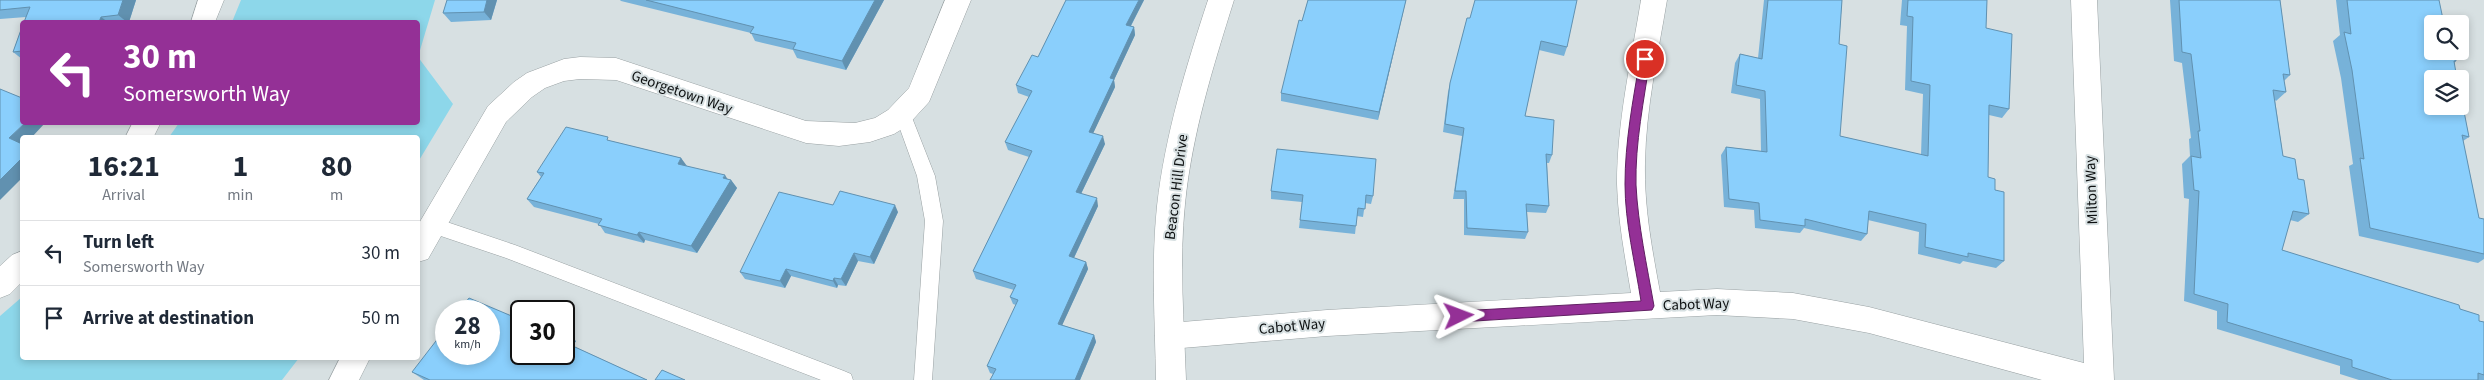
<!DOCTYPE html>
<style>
:root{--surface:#fff;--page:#f2f2f3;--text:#1f2937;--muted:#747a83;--line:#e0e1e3}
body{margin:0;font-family:"Source Sans 3",sans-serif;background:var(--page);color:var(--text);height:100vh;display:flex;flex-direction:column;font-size:19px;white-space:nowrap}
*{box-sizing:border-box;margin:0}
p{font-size:16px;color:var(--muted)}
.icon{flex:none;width:28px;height:28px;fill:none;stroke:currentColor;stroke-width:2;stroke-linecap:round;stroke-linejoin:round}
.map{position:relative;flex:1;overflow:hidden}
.sheet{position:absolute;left:20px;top:135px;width:400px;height:225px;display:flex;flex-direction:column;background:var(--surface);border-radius:5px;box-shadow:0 2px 8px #0003}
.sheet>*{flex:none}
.hud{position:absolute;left:20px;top:20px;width:400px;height:105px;border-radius:5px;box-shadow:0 2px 8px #0003;background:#943096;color:#fff;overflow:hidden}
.buttons{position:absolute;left:2424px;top:15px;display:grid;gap:10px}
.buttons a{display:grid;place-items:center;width:45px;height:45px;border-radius:5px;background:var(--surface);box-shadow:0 2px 8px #0003;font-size:25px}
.speed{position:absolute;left:435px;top:300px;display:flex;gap:10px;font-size:25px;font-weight:700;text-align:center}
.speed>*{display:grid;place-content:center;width:65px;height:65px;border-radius:50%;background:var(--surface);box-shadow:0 2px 8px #0003;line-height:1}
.speed small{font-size:12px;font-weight:400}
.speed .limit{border:2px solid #111;border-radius:8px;background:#fff;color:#111}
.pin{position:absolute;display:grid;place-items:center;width:42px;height:42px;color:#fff;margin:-21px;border:2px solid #fff;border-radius:50%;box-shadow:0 1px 5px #0007}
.me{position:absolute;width:55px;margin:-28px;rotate:87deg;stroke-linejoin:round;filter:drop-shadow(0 0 4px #0008)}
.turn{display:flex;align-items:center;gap:18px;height:105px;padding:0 20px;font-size:22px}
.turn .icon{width:65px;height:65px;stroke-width:2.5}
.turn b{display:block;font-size:35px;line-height:42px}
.eta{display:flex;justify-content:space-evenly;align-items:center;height:85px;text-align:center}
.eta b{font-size:30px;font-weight:700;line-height:35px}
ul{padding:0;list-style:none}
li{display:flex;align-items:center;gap:15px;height:65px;padding:0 20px;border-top:1px solid var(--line)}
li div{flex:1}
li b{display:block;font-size:19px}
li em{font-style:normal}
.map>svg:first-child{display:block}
</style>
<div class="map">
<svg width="2484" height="380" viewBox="0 0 2484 380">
<rect width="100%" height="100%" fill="#d7e0e2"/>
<g fill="#8dd7ea">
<path d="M241 0H435L418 57 453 104 418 162V138L169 137 179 123 418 122V22H232Z"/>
<path d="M22 297V358H299L282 380H0V316Z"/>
</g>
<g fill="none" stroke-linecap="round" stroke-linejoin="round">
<g stroke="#99a1a3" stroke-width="1">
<g id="lane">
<path d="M903 108 909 110 911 115 935 176 943 221 932 380H914L925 221 917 176 895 115 897 110Z"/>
<path d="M432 217 515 245 844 371 851 374 853 380H821L506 258 426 231 423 225 426 219Z"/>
</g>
</g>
<g stroke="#99a1a3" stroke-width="1">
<g id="street">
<path d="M198 0H224L215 22H191Z"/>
<path d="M945 0H971L929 102 907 126 894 134 870 142 839 146 806 143 616 80 580 79 564 81 545 88 532 97 506 122 428 259 418 262V225L488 106 514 82 527 73 564 59 580 57 616 58 806 121 855 123 875 118 888 110 909 88Z"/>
<path d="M1641 0H1667C1658 54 1646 108 1645 163 1644 207 1652 249 1660 292L1717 289 1793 293 1869 307 2084 363 2071 0H2097L2114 380H2042L1869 333 1793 319 1717 315 1327 336 1170 349 1160 346 1155 336 1160 326 1170 323 1327 310 1631 293C1625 257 1618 221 1617 184 1617 122 1631 61 1641 0Z"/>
<path d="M133 122H161L153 138H125Z"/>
<path d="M22 251V282L10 294 0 298V266L12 255Z"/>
<path d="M340 358H370L359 380H329Z"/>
</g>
</g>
<g stroke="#99a1a3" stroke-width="1">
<path id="secondary" d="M1208 0H1234C1213 67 1192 134 1185 204 1179 262 1184 322 1186 380H1156C1155 322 1151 263 1157 206 1165 135 1186 67 1208 0Z"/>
</g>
<use href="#lane" fill="#fff" fill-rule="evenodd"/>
<use href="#street" fill="#fff" fill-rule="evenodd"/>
<use href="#secondary" fill="#fff" fill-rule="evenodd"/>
</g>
<g fill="#77b2d9">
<path d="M0 0H136L129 22H24L26 17 0 19Z"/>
<path d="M447 0H497L491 20 451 22 443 13Z"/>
<path d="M620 0H884L846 70 797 58 793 50 755 41 751 33 621 1Z"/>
<path d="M1066 0H1144L1131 26 1134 27 1135 35 1114 80 1115 87 1093 133 1105 144 1081 194 1098 206 1074 258 1086 262 1088 269 1062 325 1094 335 1096 342 1080 380H990L993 374 990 373 987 366 1016 305 1013 304 1010 297 1014 290 976 279 973 271 1029 157 1008 150 1005 142 1029 97 1018 93 1016 85 1038 57Z"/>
<path d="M1308 0H1406L1378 120 1281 101V93Z"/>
<path d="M1764 0H1842L1839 44 1840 136 1921 155 1923 94 1905 90 1907 26 1900 25 1902 0H1987L1986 28 2009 109 2002 118 1989 115 1988 177 1995 190 2004 261 1996 268 1963 261 1960 264 1918 254 1919 232 1868 220 1867 234 1861 241 1804 228 1800 233 1755 228 1754 210 1724 207 1721 155 1726 147 1761 151 1760 99 1731 93 1735 63 1740 54 1758 58Z"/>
<path d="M2170 0H2280L2290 75 2284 81 2286 92 2276 101 2275 100 2283 156 2298 179 2309 214 2298 222 2290 220 2282 250 2460 309 2479 321 2484 322V380H2359L2340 374V366L2217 329V311L2184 301 2189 199 2184 198 2182 164 2190 156 2189 139 2191 138 2182 63 2174 61Z"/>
<path d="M2336 0H2439L2432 24 2456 61 2454 63 2469 137 2463 141 2479 218 2484 221V259L2478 263 2359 236 2349 166 2353 164 2341 78 2333 41 2340 35Z"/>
<path d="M1467 18 1567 47 1564 56 1539 50 1525 116 1552 155 1549 163H1547L1549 206 1546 213 1527 212 1528 232 1525 239 1464 235V199H1453L1462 136 1443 132 1448 92Z"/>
<path d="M22 27V59L13 52Z"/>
<path d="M611 141 681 158 686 166 731 180 737 188 697 253 645 240 644 243 605 233 599 224 534 207 527 199 541 177 537 172Z"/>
<path d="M1277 149 1373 196 1371 204 1365 203 1363 217 1357 216 1355 234 1299 228 1302 202 1271 199V191Z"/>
<path d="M833 205 898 212 874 264 858 261 846 286 838 285 837 288 791 276 785 288 745 279 740 272Z"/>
<path d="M576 341 573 346 647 380H424L412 372Z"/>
</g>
<g fill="#6191b0">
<path d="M123 0H136L129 22H127L118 15Z"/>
<path d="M487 0H497L491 20 484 12Z"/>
<path d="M875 0H884L846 70 842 61Z"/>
<path d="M1139 0H1144L1127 33 1126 25Z"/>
<path d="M1406 0 1378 120 1379 112Z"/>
<path d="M101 17 108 22H99Z"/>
<path d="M1134 27 1135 35 1114 80 1115 87 1090 140 1089 132 1110 78Z"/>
<path d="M26 122H46L31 138H22V145L9 138Z"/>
<path d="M1103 136 1105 144 1078 200 1076 192Z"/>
<path d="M22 158V178L0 200V180Z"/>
<path d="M681 158 687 166 678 164Z"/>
<path d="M725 175 730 183 731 180 737 188 697 253 691 246Z"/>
<path d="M1097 198 1098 206 1071 264 1069 256Z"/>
<path d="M895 205 898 212 874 264 870 257Z"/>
<path d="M639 232 645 240 644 243 637 235Z"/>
<path d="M854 253 858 261 846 286 841 279Z"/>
<path d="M1086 262 1088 269 1060 330 1058 324Z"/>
<path d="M786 269 791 276 785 288 780 281Z"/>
<path d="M834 278 838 285 837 288 833 281Z"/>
<path d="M568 334 576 341 571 348 564 342Z"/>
<path d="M1094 335 1096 342 1080 380H1075Z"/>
</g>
<g fill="#8acffc" stroke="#6191b0">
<path d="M0 0H123L118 15 101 17 99 22H24L30 7 0 10Z"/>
<path d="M447 0H487L484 12 443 13Z"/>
<path d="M646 0H875L842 61 793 49 796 43 750 33 754 27Z"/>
<path d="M1066 0H1139L1126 25 1134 27 1110 78 1114 79 1089 132 1103 136 1076 192 1097 198 1069 256 1086 262 1058 324 1094 335 1075 380H990L996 369 987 366 1018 300 1010 297 1016 285 973 271 1032 151 1005 142 1032 91 1016 85 1032 55 1038 57Z"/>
<path d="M1308 0H1406L1379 112 1281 93 1299 20 1302 21Z"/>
<path d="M1475 0H1577L1567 47 1541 41 1525 116 1554 120 1552 155 1546 154 1549 206 1526 204 1528 232 1467 228 1466 191H1455L1464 128 1445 124 1450 83 1467 18H1470Z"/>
<path d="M1768 0H1842L1839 44 1847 46 1840 136 1928 156 1930 85 1911 81 1913 17 1907 16 1908 0H1987L1986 28 2012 34 2009 109 1989 105 1988 177 1995 179V190L2004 192V261L1968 253V257L1925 247 1926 224 1869 211 1867 234 1805 219V226L1760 220 1759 203 1729 199 1726 147 1767 152 1765 91 1736 85 1740 54 1762 59Z"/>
<path d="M2179 0H2280L2290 75 2283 74 2286 92 2273 90 2283 156 2295 159 2298 179 2304 180 2309 214 2293 211 2282 250 2459 305 2460 309 2479 315V321L2484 322V375L2478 373V380H2392L2352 367V360L2227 322 2228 304 2194 294 2199 191 2194 190 2191 156 2201 158 2198 131H2200L2191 54 2182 52Z"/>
<path d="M2347 0H2439L2444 24H2432V51H2454L2456 61H2454L2457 79H2432V106H2460V91L2469 137 2462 135 2479 218 2484 219V254L2370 228 2360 158 2364 159 2352 70 2344 32 2351 34Z"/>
<path d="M22 27V51L13 52Z"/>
<path d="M0 89 22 98V122H26L9 138 22 144V158L0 180Z"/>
<path d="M566 127 608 137 607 140 681 158 678 164 725 175 723 178 731 180 691 246 639 232 637 235 598 225 602 219 527 199 544 173 537 172Z"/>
<path d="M1277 149 1376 159 1373 196 1366 195 1365 209 1358 208 1356 226 1300 220 1303 195 1271 191Z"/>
<path d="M840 191 895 205 870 257 854 253 841 279 834 278 833 281 786 269 780 281 740 272 779 192 833 205Z"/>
<path d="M469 298 521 320V354H564V342L647 380H430L412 372 446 328V354H489V311H459Z"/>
<path d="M564 333 568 334 564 341Z"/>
<path d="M662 370 685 380H655Z"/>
</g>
<path fill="#943096" stroke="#601f62" d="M1645 55 1650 59C1644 100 1635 143 1636 185 1638 225 1647 266 1654 306L1652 310 1459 322 1455 320 1453 316 1459 311 1641 301C1635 262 1625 223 1625 184 1625 142 1633 100 1640 59Z"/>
<g text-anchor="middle" stroke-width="4" stroke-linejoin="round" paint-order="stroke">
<g font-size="15" fill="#0d1011" stroke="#d7e0e2">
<text transform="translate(682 92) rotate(19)" y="5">Georgetown Way</text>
<text transform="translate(1176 187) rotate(-83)" y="5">Beacon Hill Drive</text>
<text transform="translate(2091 190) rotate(-92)" y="5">Milton Way</text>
<text transform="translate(1696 304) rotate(-2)" y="5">Cabot Way</text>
<text transform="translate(1292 326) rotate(-5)" y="5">Cabot Way</text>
</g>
</g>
</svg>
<div class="buttons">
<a><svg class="icon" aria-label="search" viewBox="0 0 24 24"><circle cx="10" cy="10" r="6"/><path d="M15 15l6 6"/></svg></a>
<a><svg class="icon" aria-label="layers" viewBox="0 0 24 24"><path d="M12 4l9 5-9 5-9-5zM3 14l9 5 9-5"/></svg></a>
</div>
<div class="speed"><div>28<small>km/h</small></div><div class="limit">30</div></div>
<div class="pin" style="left:1645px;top:59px;background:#d93025"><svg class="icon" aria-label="arrive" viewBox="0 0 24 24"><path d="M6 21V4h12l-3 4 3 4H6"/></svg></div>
<svg class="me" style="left:1459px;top:316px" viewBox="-20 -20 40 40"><path d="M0-17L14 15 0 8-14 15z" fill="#943096" stroke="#fff" stroke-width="4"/></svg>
<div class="hud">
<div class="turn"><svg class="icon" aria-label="left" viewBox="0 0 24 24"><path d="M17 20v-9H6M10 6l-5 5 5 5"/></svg><div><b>30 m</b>Somersworth Way</div></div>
</div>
<section class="sheet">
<div class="eta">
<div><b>16:21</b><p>Arrival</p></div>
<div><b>1</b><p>min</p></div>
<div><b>80</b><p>m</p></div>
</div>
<ul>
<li><svg class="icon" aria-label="left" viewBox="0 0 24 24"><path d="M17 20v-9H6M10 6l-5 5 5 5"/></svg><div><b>Turn left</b><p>Somersworth Way</p></div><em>30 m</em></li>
<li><svg class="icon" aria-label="arrive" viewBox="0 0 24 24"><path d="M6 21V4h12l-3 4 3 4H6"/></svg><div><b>Arrive at destination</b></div><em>50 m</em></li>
</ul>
</section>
</div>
